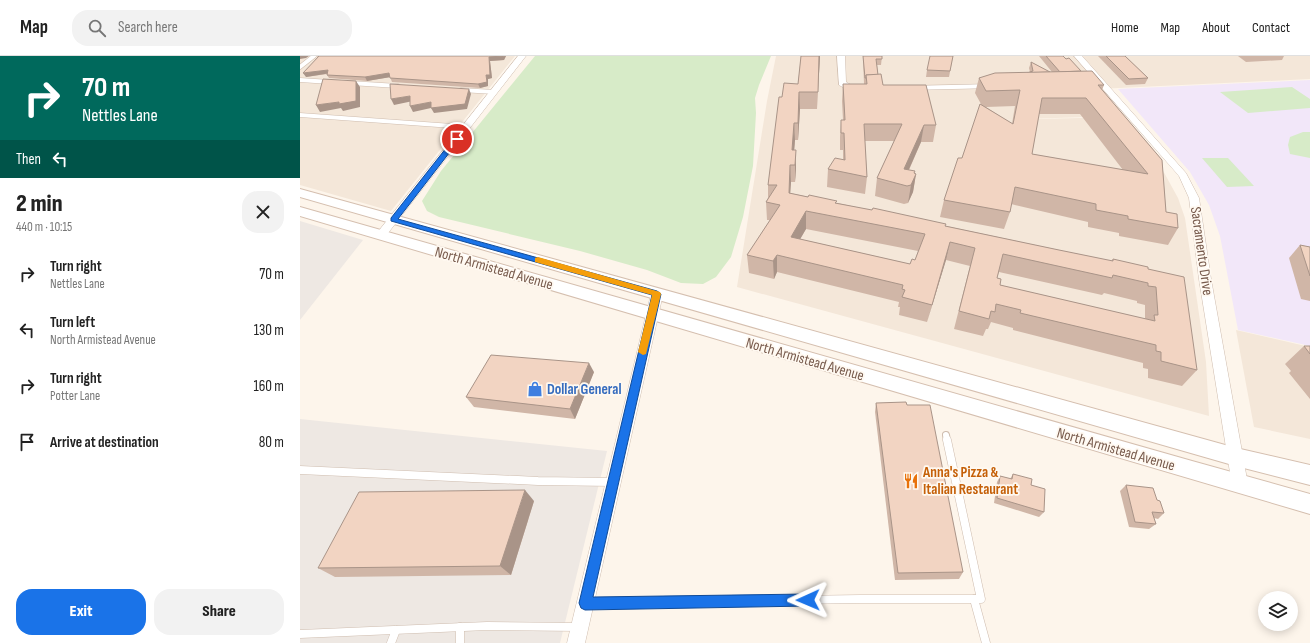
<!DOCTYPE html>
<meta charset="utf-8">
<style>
:root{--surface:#fff;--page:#f2f2f2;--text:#222;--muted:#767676;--line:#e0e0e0;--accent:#1a73e8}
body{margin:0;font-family:"Sofia Sans Condensed",sans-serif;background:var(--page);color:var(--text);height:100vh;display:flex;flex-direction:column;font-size:15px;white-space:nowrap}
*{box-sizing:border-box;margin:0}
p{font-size:13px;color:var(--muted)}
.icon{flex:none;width:22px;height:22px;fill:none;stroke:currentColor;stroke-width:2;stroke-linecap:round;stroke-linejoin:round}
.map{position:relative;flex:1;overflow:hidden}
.side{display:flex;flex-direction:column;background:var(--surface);width:300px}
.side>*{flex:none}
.top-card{background:#00695c;color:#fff;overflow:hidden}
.fabs{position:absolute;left:958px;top:535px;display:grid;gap:8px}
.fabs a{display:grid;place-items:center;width:40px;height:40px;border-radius:50%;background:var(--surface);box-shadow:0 2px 10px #0003;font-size:20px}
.pin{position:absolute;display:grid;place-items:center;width:34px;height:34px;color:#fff;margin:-17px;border:2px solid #fff;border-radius:50%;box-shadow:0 1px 4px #0007}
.me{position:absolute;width:44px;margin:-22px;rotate:269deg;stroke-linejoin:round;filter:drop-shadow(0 0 3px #0008)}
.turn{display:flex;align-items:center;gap:14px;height:84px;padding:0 16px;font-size:18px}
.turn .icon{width:52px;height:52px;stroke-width:2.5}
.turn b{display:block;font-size:28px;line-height:34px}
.then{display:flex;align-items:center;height:38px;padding:0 16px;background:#0003;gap:8px;font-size:15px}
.round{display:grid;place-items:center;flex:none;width:42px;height:42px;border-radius:16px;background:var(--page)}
.summary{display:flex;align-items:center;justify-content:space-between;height:68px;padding:0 16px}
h1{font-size:24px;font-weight:800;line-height:30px}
.cta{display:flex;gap:8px;margin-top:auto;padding:8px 16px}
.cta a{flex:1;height:46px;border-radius:16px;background:var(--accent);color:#fff;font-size:16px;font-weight:800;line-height:46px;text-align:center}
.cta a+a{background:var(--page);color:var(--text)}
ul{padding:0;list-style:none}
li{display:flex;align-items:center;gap:12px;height:56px;padding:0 16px}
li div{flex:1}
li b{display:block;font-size:15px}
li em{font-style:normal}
header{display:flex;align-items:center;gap:24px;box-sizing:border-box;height:56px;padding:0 20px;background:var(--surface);border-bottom:1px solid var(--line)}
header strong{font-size:19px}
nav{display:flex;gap:22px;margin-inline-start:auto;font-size:14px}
.search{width:280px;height:36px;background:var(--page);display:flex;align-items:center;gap:10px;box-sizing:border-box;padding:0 14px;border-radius:16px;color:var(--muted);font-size:15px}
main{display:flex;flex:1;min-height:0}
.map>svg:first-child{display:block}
</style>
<header>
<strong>Map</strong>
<div class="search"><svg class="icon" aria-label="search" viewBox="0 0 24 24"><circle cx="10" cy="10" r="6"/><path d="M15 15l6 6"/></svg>Search here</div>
<nav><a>Home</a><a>Map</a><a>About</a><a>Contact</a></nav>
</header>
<main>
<section class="side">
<div class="top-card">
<div class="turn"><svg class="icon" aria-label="right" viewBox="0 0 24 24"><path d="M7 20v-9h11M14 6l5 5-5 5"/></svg><div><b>70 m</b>Nettles Lane</div></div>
<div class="then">Then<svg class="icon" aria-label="left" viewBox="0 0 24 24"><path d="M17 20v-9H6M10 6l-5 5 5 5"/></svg></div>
</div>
<div class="summary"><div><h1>2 min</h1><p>440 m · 10:15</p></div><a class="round"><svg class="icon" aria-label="close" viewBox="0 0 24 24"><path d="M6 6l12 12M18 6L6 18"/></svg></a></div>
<ul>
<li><svg class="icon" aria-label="right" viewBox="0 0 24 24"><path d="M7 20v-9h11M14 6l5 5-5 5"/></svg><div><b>Turn right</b><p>Nettles Lane</p></div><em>70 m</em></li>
<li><svg class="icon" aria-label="left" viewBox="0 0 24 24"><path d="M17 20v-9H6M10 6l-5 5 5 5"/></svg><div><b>Turn left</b><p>North Armistead Avenue</p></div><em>130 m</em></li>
<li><svg class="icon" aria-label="right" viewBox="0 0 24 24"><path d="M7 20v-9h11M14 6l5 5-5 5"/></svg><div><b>Turn right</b><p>Potter Lane</p></div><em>160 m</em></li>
<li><svg class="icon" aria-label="arrive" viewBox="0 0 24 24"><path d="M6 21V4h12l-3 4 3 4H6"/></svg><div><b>Arrive at destination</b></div><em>80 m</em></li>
</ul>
<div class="cta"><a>Exit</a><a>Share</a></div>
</section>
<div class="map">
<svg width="1010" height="587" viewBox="0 0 1010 587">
<rect width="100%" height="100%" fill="#fdf5eb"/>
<g fill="#f4e7d9">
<path d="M0 0H215L91 155 0 129Z"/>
<path d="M476 0H1010V23L797 33 818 60 697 64 822 61 861 111 878 142 885 162 906 306 909 360 437 231 467 45Z"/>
<path d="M936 274 1010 291V383L954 371Z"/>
</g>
<g fill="#eee8e3">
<path d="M0 165 63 184 0 264Z"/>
<path d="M0 363 307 395 260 587H0Z"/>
</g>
<path fill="#f2e7f9" d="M1010 24V290L938 274 920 180 909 149 890 116 818 33Z"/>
<g fill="#d7ebc8">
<path d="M235 0H471L459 29 455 42 456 57 453 110 443 161 431 201 416 221 403 228 381 227 347 214 280 195 139 161 127 155 122 145 141 115Z"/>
<path d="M992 31 1010 43V52L948 57 920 36Z"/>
<path d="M1003 76H1010V102L990 98 988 89 990 81Z"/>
<path d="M902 102H928L954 130 927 131Z"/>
</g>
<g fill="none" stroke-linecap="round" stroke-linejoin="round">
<g stroke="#cfbdaf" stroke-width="5">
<g id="lane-far2">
<path d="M0 11 14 0"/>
<path d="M0 24 30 26"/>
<path d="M50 27 98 30"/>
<path d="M161 34 194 36"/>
<path d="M0 59 166 71"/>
</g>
</g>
<g stroke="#cfbdaf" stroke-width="8">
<path id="lane-far1" d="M646 379 647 385"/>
</g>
<g stroke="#cfbdaf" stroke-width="9">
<g id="lane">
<path d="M0 414 238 425 312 426"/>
<path d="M674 543 686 587"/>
<path d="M286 547 560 543H681L647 384"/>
<path d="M160 571V587"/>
<path d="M0 578 187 570 278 571"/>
<path d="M91 587 96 574"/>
</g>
</g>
<g stroke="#cfbdaf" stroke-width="1">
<g id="street">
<path d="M218 0H226L85 181H77L76 179 77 177Z"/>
<path d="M537 0H545L546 26 551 29 562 31V35L546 33 539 29Z"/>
<path d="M774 0H782L886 117 899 142 911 223 948 429 946 434 940 436 934 434 932 429 899 223 889 142 879 120Z"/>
<path d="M693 28H696V32L609 34 605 32 609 30Z"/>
<path d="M357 234 361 235 363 238 285 587H267L351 238 353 235Z"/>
</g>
</g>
<g stroke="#d5bfaf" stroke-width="2">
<g id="secondary">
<path d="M0 133 936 392 1010 409V429L936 410 0 141Z"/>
<path d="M0 151 892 405 1010 438V458L0 160Z"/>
</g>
</g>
<use href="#lane-far2" stroke="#fff" stroke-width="4"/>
<use href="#lane-far1" stroke="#fff" stroke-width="6"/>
<use href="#lane" stroke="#fff" stroke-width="8"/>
<use href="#street" fill="#fff" fill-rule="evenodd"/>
<use href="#secondary" fill="#fff" fill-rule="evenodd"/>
</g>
<g fill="#d0b6a7" fill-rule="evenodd">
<path d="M17 0H206L204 4 190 5 192 22 188 23V30L180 32 92 26 90 21 67 25 29 22 27 19V18L6 21 19 0 17 1Z"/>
<path d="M501 0H520L517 53H500L498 84H495L494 94 496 112 495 126H491L490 137 811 205 813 203 848 213 897 314 882 330 848 322V313L843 312V307L713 274V272L691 266 688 273H686L683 280 654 273 670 210 646 204 627 266 599 259 600 251H598L599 246 477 216 474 223 449 217 447 199 470 164H467L466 146 468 142V129L482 41 498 28ZM506 173 618 195 615 204 610 208 500 183ZM699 216 802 239 804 237 837 245V247L845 249V263L700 229 697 222Z"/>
<path d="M563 0H582L581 9H577L578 19 583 29 636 69 633 86H621L609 114 616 118 613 136 608 147 604 148 575 140 577 122 594 85H565L567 121 565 138 527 131 528 113 543 103V94H540V81L541 64H543L542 45 543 28H564Z"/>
<path d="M653 0 649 21H626L627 14Z"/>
<path d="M739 0H763L781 15 804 29 802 34 862 104 866 156 878 172 868 189 819 180V177L788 171V166L711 148 710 156 704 173 640 161 644 144 662 102 681 48 675 37 679 22 727 17 730 16 729 12 731 6 750 16H752ZM715 50 712 68 686 51ZM739 58H780L823 114 732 98Z"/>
<path d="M798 0H825L848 22 845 28 826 29Z"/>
<path d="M938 0H984L982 4 946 6Z"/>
<path d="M1000 189 1010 191V245L1001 243 989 202Z"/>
<path d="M1004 290H1010V343L989 317 991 315 985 308Z"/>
<path d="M294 316 275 363 174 351 166 341Z"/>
<path d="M576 347 607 349 663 516 659 523 595 524 575 356Z"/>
<path d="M713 418 731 429 744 456 739 461 694 447 697 426 700 420 710 423Z"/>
<path d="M826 429 857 444 864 457 858 463 854 462 856 468 849 473 829 471 820 435Z"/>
<path d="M234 445 211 519 35 521 18 512Z"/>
</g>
<g fill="#a99488">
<path d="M0 0H9L6 2 0 3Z"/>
<path d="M206 0 204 4 190 5 192 22 188 23V30L180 32 178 28 186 19 189 1Z"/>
<path d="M519 0H520L517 53 518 36Z"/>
<path d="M28 14 31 17 6 21 3 17Z"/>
<path d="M89 17 91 21 67 25 65 21Z"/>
<path d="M56 25 60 31V51L43 55 41 52 20 56 16 49 39 46Z"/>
<path d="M169 33 171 38 167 53 134 57 131 52 113 56 110 50 131 46Z"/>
<path d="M499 36 500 53 498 84V67Z"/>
<path d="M110 40 113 45 94 49 91 43Z"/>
<path d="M494 67 495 84 493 109 492 94Z"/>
<path d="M624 69 621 86 602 129 604 113Z"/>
<path d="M496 94V112L495 126V109Z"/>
<path d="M490 109 491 126 489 154V137Z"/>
<path d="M615 115 613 123 616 118 613 136 608 147 611 129Z"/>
<path d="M506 155V173L491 199V181Z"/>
<path d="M650 186 646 204 627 266 632 249Z"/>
<path d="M477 199V216L474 223 473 205Z"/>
<path d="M289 307 294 316 275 363 270 353Z"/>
<path d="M225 434 234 445 211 519 200 510Z"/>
</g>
<g fill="#f2d4c2" stroke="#a99488" fill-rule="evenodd">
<path d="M19 0H203L189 1 190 19H186L187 26 178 28 90 22 89 17 65 21 27 19 28 14 3 17Z"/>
<path d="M501 0H519L518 36H499L498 67H494L492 94H496L495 109H490L489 137 508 141 509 139 537 145 535 147 572 154 573 152 646 168 645 170 759 194 813 205V203L848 211V213L884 221 897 314 861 305V296L856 295V289L720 257 721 254 696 248 695 256 691 255 689 263 659 255 675 192 650 186 632 249 602 241 605 234 602 233 603 229 477 199 473 205 447 199 480 149 466 146 477 129H468L479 41H482L484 27 498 28ZM506 155 625 178 615 204 612 203 610 208 491 181ZM703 198 812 222 813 219 848 227V230L856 231 858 259H854L855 265 700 229 701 223 697 222Z"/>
<path d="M563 0H582V3H576L578 19H566V22H565Z"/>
<path d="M630 0H653L650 15 627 14Z"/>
<path d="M746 0H763L766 3 769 2 781 15 760 16Z"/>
<path d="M806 0H825L848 22 829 23Z"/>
<path d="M731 6 750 16 727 17 733 15Z"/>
<path d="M792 15 804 29H798L862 104 866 156 877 158 878 172 828 163V160L796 154V148L715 131 710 156 644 144 658 102H662L680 48 713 68 720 34 686 35 679 22 695 17ZM742 42H786L848 118 732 98Z"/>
<path d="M581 18 583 29H626L636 69H624L604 113 615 115 614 117 616 118 611 129 607 130 577 122 602 68H564L567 121 528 113 535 102 545 104 544 77H541V64H545L543 28H567L566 19Z"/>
<path d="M23 23 56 25V45L39 48V46L16 49Z"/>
<path d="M90 28 169 33 165 48 131 52V46L110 50V40L91 43Z"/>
<path d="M1000 189 1010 191V220Z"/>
<path d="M1004 290H1010V298Z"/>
<path d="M191 299 289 307 270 353 166 341Z"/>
<path d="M606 346 607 349H630L663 516 598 517 576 347Z"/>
<path d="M713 418 732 423 731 429 745 433 744 456 697 442 700 420 712 423Z"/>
<path d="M826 429 853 432 857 444 860 445 864 457 852 456 856 468 835 466Z"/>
<path d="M225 434 200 510 18 512 59 436Z"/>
</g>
<path fill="#1a73e8" stroke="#114b97" d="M154 82 160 83 98 163 357 235 361 238 293 541 508 538 512 540 514 544 512 548 508 550 285 554 281 552 279 547 352 239 91 165V162Z"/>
<path fill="#f59e0b" d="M238 201 360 236 361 238 346 298 343 299 338 296 352 239 235 206V202Z"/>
<defs>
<g id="shop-bare" transform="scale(1.2)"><path d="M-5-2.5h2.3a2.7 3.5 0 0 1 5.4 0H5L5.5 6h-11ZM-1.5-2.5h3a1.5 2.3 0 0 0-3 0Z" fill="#3f7fe0" stroke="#fff9f1" stroke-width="2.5" paint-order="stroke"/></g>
<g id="restaurant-bare" transform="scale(1.2)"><path d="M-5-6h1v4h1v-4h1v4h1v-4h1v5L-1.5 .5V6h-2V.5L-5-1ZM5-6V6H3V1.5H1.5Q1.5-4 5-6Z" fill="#e8710a" stroke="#fff9f1" stroke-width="2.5" paint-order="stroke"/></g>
</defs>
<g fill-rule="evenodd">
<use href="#shop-bare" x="235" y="333"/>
<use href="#restaurant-bare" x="611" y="425"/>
</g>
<g text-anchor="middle" stroke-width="3.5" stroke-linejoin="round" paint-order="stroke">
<g font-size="15" fill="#785b4d" stroke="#fff9f1">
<text transform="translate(902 195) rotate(82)" y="5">Sacramento Drive</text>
<text transform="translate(194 212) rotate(16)" y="5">North Armistead Avenue</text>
<text transform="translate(505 303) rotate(16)" y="5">North Armistead Avenue</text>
<text transform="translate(816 393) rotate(16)" y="5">North Armistead Avenue</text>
</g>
<g font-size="15" font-weight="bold" fill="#366cbe" stroke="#fff9f1" text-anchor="start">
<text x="247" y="338">Dollar General</text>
</g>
<g font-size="15" font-weight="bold" fill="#c56008" stroke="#fff9f1" text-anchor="start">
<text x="623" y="421">Anna's Pizza &amp;<tspan x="623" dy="17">Italian Restaurant</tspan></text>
</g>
</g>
</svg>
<div class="fabs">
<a><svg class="icon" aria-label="layers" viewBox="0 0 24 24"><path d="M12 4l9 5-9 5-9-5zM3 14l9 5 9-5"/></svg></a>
</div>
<div class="pin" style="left:157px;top:83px;background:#d93025"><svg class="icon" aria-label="arrive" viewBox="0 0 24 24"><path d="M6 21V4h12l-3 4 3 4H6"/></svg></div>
<svg class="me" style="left:508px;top:544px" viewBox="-20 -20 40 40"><path d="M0-17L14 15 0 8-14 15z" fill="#1a73e8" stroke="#fff" stroke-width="4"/></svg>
</div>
</main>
